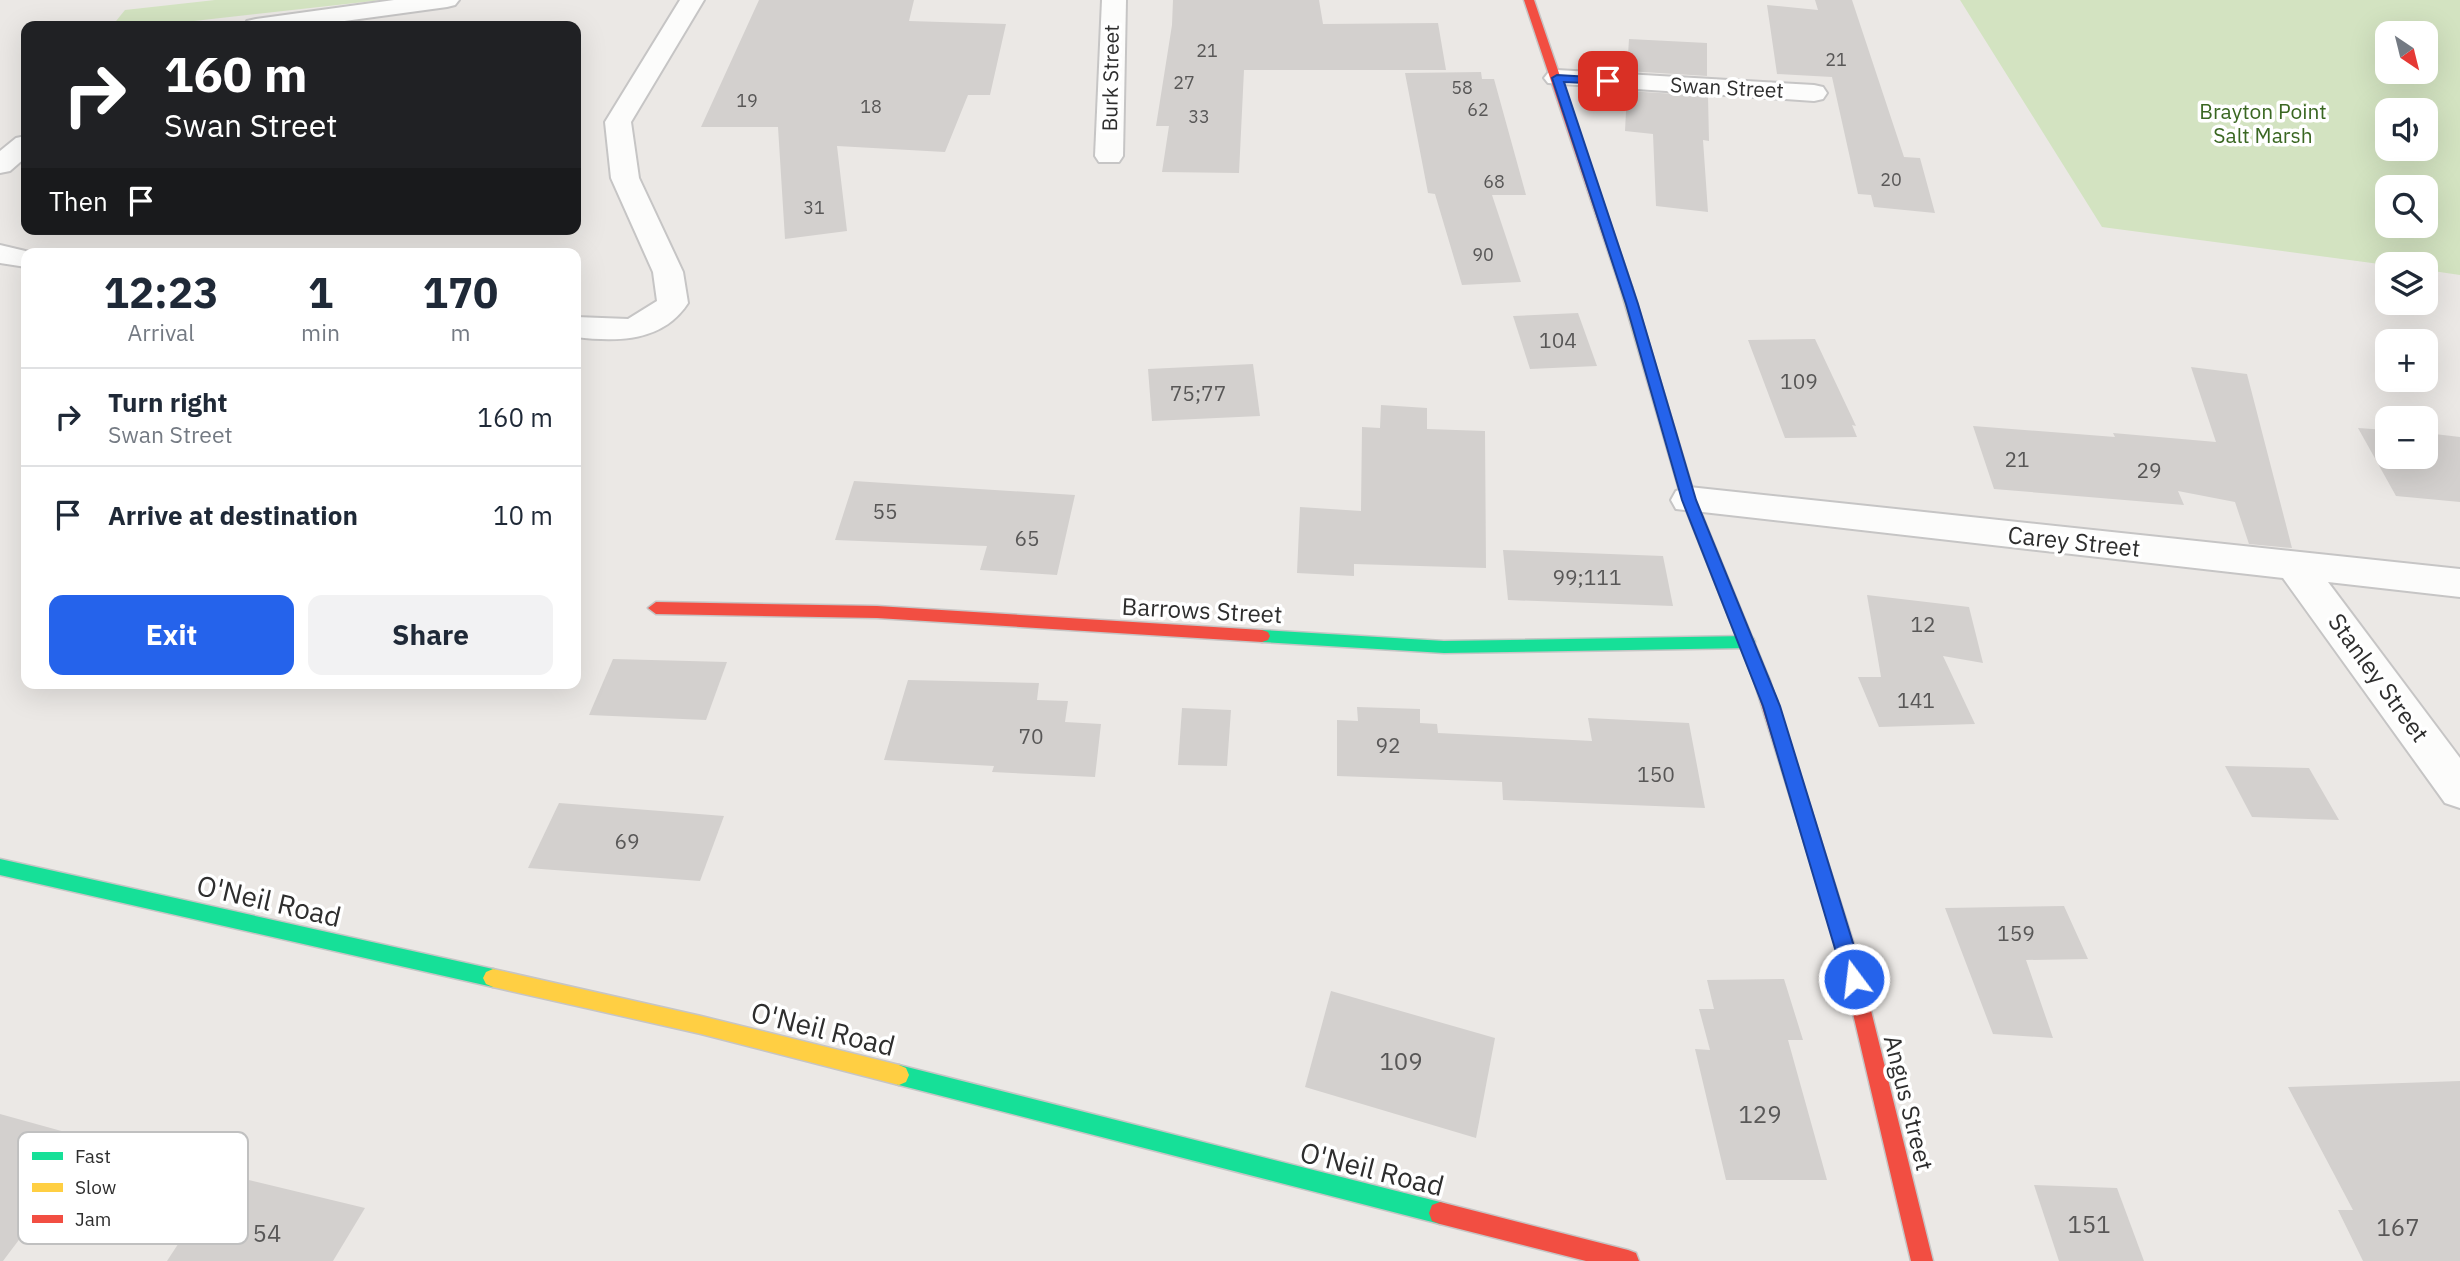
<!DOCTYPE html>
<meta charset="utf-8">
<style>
:root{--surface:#fff;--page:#f2f2f3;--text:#1f2937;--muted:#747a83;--line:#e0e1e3;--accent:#2563eb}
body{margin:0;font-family:"IBM Plex Sans",sans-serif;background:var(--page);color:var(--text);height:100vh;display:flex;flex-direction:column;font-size:26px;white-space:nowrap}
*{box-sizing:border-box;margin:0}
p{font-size:23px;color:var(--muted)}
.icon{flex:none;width:38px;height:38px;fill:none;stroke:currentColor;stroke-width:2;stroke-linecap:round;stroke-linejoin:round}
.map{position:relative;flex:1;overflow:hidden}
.side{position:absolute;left:21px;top:248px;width:560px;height:441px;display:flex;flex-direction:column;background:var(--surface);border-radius:14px;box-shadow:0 7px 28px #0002}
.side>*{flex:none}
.banner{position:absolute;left:21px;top:21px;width:560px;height:214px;border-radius:14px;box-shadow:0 7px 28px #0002;background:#202124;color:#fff;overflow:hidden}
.needle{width:46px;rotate:145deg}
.controls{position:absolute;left:2375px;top:21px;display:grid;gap:14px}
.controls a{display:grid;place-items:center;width:63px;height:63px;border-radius:14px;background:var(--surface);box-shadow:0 7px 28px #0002;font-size:35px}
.pin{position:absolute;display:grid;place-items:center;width:60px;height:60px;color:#fff;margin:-30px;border-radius:14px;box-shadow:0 4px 10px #0006}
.me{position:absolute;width:77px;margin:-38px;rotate:345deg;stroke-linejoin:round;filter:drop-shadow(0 0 5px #0008)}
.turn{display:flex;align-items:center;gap:24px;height:147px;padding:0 28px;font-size:32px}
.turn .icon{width:91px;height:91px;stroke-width:2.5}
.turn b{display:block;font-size:49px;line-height:60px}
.then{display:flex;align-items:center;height:66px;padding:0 28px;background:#0003;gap:14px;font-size:26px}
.eta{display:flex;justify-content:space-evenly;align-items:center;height:119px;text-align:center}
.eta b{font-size:42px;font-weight:700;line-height:49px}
.button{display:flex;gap:14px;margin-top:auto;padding:14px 28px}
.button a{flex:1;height:80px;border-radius:14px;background:var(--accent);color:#fff;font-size:28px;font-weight:700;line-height:80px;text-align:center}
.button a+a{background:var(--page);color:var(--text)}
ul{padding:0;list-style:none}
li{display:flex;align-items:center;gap:21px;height:98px;padding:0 28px;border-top:2px solid var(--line)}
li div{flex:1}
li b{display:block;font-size:26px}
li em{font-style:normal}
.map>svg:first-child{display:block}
</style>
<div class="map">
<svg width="2460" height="1261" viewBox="0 0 2460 1261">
<rect width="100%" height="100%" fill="#ebe8e5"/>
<g fill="#d3e3c1" fill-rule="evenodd">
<path d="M215 0H382L150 26H112L125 10Z"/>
<path d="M1960 0H2460V275L2426 270V264L2387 265 2102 227ZM2387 33H2426V72H2387ZM2387 110H2426V149H2387ZM2387 187H2426V226H2387Z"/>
</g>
<g fill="#d3d0ce">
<path d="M759 0H914L909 21 1006 24 990 95H968L945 152 837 146 847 231 785 239 778 127H701Z"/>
<path d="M1173 0H1319L1323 24 1438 23 1446 70H1244L1239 173 1162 172 1169 126H1156L1172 25Z"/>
<path d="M1815 0H1852L1904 157 1920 158 1935 213 1874 207 1871 195 1858 194 1832 77 1777 74 1767 5 1818 10Z"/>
<path d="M1629 39 1707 43V76L1627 71Z"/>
<path d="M1481 72 1482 79H1494L1526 195H1492L1521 282 1462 285 1435 194 1428 193 1405 73Z"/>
<path d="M1627 91 1708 96 1709 141 1703 140 1708 212 1656 206 1653 134 1625 131Z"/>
<path d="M1578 313 1597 366 1530 369 1513 316Z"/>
<path d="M1815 339 1856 426 1852 425 1857 437 1785 438 1748 340Z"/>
<path d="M1253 364 1260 416 1152 421 1148 369Z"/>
<path d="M2191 367 2247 374 2292 548 2249 544 2235 502 2178 491 2184 505 1994 489 1973 426 2115 437 2113 433 2216 442Z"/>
<path d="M1381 405 1427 408V429L1485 431 1486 568 1354 564V576L1297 573 1300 507 1361 511 1362 427 1380 428Z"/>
<path d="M2358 428 2387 430V457H2426V433L2460 437V502L2396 496Z"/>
<path d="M854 481 1075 495 1057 575 980 570 987 546 835 540Z"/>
<path d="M1503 550 1663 556 1673 606 1508 600Z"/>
<path d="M1867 595 1969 607 1983 663 1943 656 1975 724 1879 727 1858 677H1881Z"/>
<path d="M613 659 727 662 706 720 589 715Z"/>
<path d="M908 680 1039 683 1037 700 1068 701 1065 722 1101 724 1095 777 992 772 994 766 884 760Z"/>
<path d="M1357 707 1420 709V723L1437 724 1438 733 1592 741 1588 718 1689 723 1705 808 1503 800 1502 782 1337 776V720L1358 721Z"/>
<path d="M1182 708 1231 710 1227 766 1178 765Z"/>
<path d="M2225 766 2309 768 2339 820 2252 817Z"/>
<path d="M559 803 724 816 700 881 528 868Z"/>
<path d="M2064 906 2088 959 2026 960 2053 1038 1993 1034 1945 908Z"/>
<path d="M1784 979 1803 1040H1788L1827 1180H1726L1695 1049 1710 1050 1699 1009H1714L1707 980Z"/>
<path d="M1331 991 1495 1038 1476 1138 1305 1087Z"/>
<path d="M2460 1081V1261H2363L2338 1210H2353L2288 1087Z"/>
<path d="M0 1114 94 1140 3 1261H0Z"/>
<path d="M224 1174 365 1208 333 1261H167Z"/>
<path d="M2034 1185 2117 1188 2144 1261H2059Z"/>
</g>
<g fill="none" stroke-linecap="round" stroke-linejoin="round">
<g stroke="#c6c5c5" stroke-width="4">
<g id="street">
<path d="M394 0H459L455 5 447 7 308 26H244L247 21 256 19Z"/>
<path d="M680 0H704L631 122 639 178 683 272 688 303C663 342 617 342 576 337V317L628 319 657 301 653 272 611 178 605 122Z"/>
<path d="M1102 0H1126L1123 156 1119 162H1099L1095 156Z"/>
<path d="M1557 70 1814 85 1823 87 1827 93 1823 99 1814 101 1548 83 1544 78 1548 73Z"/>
<path d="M26 136V157L10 171 0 173V151L16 138Z"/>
<path d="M0 245 38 254H26V267L0 263Z"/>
<path d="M1689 487 2460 569V597L2328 582 2460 758V808L2445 803 2283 578 1676 509 1671 500 1676 491Z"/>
</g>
</g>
<g stroke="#c6c5c5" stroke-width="3">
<g id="fast">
<path d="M1262 630 1444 641 1747 636 1753 638 1755 642 1753 646 1747 648 1444 653 1262 642 1256 640 1254 636 1256 632Z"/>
<path d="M0 859 493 969 500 972 503 978 500 984 493 987 0 875Z"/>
<path d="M899 1065 1440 1202 1448 1205 1451 1213 1448 1221 1440 1224 899 1085 892 1082 889 1075 892 1068Z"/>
</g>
</g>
<g stroke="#c6c5c5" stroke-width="3">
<g id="slow">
<path d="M1626 283 1632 287 1696 500 1770 681 1768 686H1756L1754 681 1682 500 1620 287Z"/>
<path d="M493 969 701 1016 899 1065 906 1068 909 1075 906 1082 899 1085 701 1034 493 987 486 984 483 978 486 972Z"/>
</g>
</g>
<g stroke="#c6c5c5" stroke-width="3">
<g id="jam">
<path d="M1524 0H1534L1632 287 1630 290H1622L1620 287Z"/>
<path d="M656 602 877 606 1262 630 1268 632 1270 636 1268 640 1262 642 877 618 656 614 648 608Z"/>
<path d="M1762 675 1768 676 1770 681 1857 954 1933 1261H1911L1839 954 1754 681 1756 676Z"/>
<path d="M1440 1202 1628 1250 1636 1253 1639 1261H1586L1440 1224 1432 1221 1429 1213 1432 1205Z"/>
</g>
</g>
<use href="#street" fill="#fcfcfb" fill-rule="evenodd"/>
<use href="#fast" fill="#16e098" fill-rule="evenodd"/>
<use href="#slow" fill="#ffcf43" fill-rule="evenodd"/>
<use href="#jam" fill="#f24e42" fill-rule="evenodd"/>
</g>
<path fill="#2563eb" stroke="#184099" stroke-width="2" d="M1557 75 1608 78 1614 81 1608 84 1564 82 1638 304 1696 500 1780 706 1864 979 1861 985 1854 988 1847 985 1844 979 1763 706 1682 500 1626 304 1552 78Z"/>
<g text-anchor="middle" stroke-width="7" stroke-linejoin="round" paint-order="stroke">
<g font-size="18" fill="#585757">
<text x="1207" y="57">21</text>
<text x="1836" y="66">21</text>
<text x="1184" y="89">27</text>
<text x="1462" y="94">58</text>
<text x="747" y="107">19</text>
<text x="871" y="113">18</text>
<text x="1478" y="116">62</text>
<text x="1199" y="123">33</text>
<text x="1891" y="186">20</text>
<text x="1494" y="188">68</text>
<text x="814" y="214">31</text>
<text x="1483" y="261">90</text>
</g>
<g font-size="21" fill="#2e2e2e" stroke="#fff">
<text transform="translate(1111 78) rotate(-89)" y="7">Burk Street</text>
<text transform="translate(1727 88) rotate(3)" y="7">Swan Street</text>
</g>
<g font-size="21" fill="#3a6722" stroke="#fff">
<text x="2263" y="119">Brayton Point<tspan x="2263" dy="24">Salt Marsh</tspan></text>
</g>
<g font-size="21" fill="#585757">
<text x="1558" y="348">104</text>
<text x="1799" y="389">109</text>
<text x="1198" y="401">75;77</text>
<text x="2017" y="467">21</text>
<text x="2149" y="478">29</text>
<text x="885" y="519">55</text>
<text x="1027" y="546">65</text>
<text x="1587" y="585">99;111</text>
<text x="1923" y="632">12</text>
<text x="1916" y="708">141</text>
<text x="1031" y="744">70</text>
<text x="1388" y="753">92</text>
<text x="1656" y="782">150</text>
<text x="627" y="849">69</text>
<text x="2016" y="941">159</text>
</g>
<g font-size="24" fill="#2e2e2e" stroke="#fff">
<text transform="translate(2074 542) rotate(6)" y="8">Carey Street</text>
<text transform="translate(1202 611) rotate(3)" y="8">Barrows Street</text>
<text transform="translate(2378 678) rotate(54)" y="8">Stanley Street</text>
<text transform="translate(1908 1103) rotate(76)" y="8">Angus Street</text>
</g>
<g font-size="24" fill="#585757">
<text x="1401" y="1070">109</text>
<text x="1760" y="1123">129</text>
<text x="2089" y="1233">151</text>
<text x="2398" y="1236">167</text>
<text x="267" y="1242">54</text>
</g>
<g font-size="28" fill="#2e2e2e" stroke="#fff">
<text transform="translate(269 901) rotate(13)" y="10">O'Neil Road</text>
<text transform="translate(823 1029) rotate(14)" y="10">O'Neil Road</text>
<text transform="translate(1372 1169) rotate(14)" y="10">O'Neil Road</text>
</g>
</g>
<rect x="18" y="1132" width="230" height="112" rx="10" fill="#fff" stroke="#c0c0c0" stroke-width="2"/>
<rect x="32" y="1152" width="31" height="8" fill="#16e098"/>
<rect x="32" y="1183" width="31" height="9" fill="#ffcf43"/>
<rect x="32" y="1215" width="31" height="8" fill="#f24e42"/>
<g font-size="19" fill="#2e2e2e">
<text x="75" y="1163">Fast</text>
<text x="75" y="1194">Slow</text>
<text x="75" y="1226">Jam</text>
</g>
</svg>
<div class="controls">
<a><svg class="needle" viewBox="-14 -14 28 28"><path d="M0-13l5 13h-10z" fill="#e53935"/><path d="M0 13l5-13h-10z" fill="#747a83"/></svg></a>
<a><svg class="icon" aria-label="sound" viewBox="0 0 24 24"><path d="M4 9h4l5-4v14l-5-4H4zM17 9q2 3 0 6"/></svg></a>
<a><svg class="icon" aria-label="search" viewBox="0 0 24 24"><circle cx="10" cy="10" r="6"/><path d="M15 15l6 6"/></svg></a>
<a><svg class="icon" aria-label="layers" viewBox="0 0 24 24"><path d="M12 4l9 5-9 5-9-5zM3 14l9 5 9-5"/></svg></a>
<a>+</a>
<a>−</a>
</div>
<div class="pin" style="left:1608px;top:81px;background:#d93025"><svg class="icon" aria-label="arrive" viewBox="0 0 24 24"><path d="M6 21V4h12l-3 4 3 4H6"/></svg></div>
<svg class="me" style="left:1854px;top:979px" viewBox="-20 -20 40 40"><circle r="17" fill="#2563eb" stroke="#fff" stroke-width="3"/><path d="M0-11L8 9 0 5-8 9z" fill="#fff"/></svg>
<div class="banner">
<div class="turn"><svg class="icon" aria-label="right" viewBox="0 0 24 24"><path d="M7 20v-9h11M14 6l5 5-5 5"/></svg><div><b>160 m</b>Swan Street</div></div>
<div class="then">Then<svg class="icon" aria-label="arrive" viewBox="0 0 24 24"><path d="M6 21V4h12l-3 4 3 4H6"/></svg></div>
</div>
<section class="side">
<div class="eta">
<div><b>12:23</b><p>Arrival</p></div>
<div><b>1</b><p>min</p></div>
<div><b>170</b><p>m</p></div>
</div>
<ul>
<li><svg class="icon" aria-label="right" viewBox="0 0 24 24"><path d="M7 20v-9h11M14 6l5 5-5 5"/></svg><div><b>Turn right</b><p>Swan Street</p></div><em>160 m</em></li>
<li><svg class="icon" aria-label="arrive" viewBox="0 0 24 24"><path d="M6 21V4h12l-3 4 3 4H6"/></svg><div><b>Arrive at destination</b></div><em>10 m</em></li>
</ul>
<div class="button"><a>Exit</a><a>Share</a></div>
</section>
</div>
